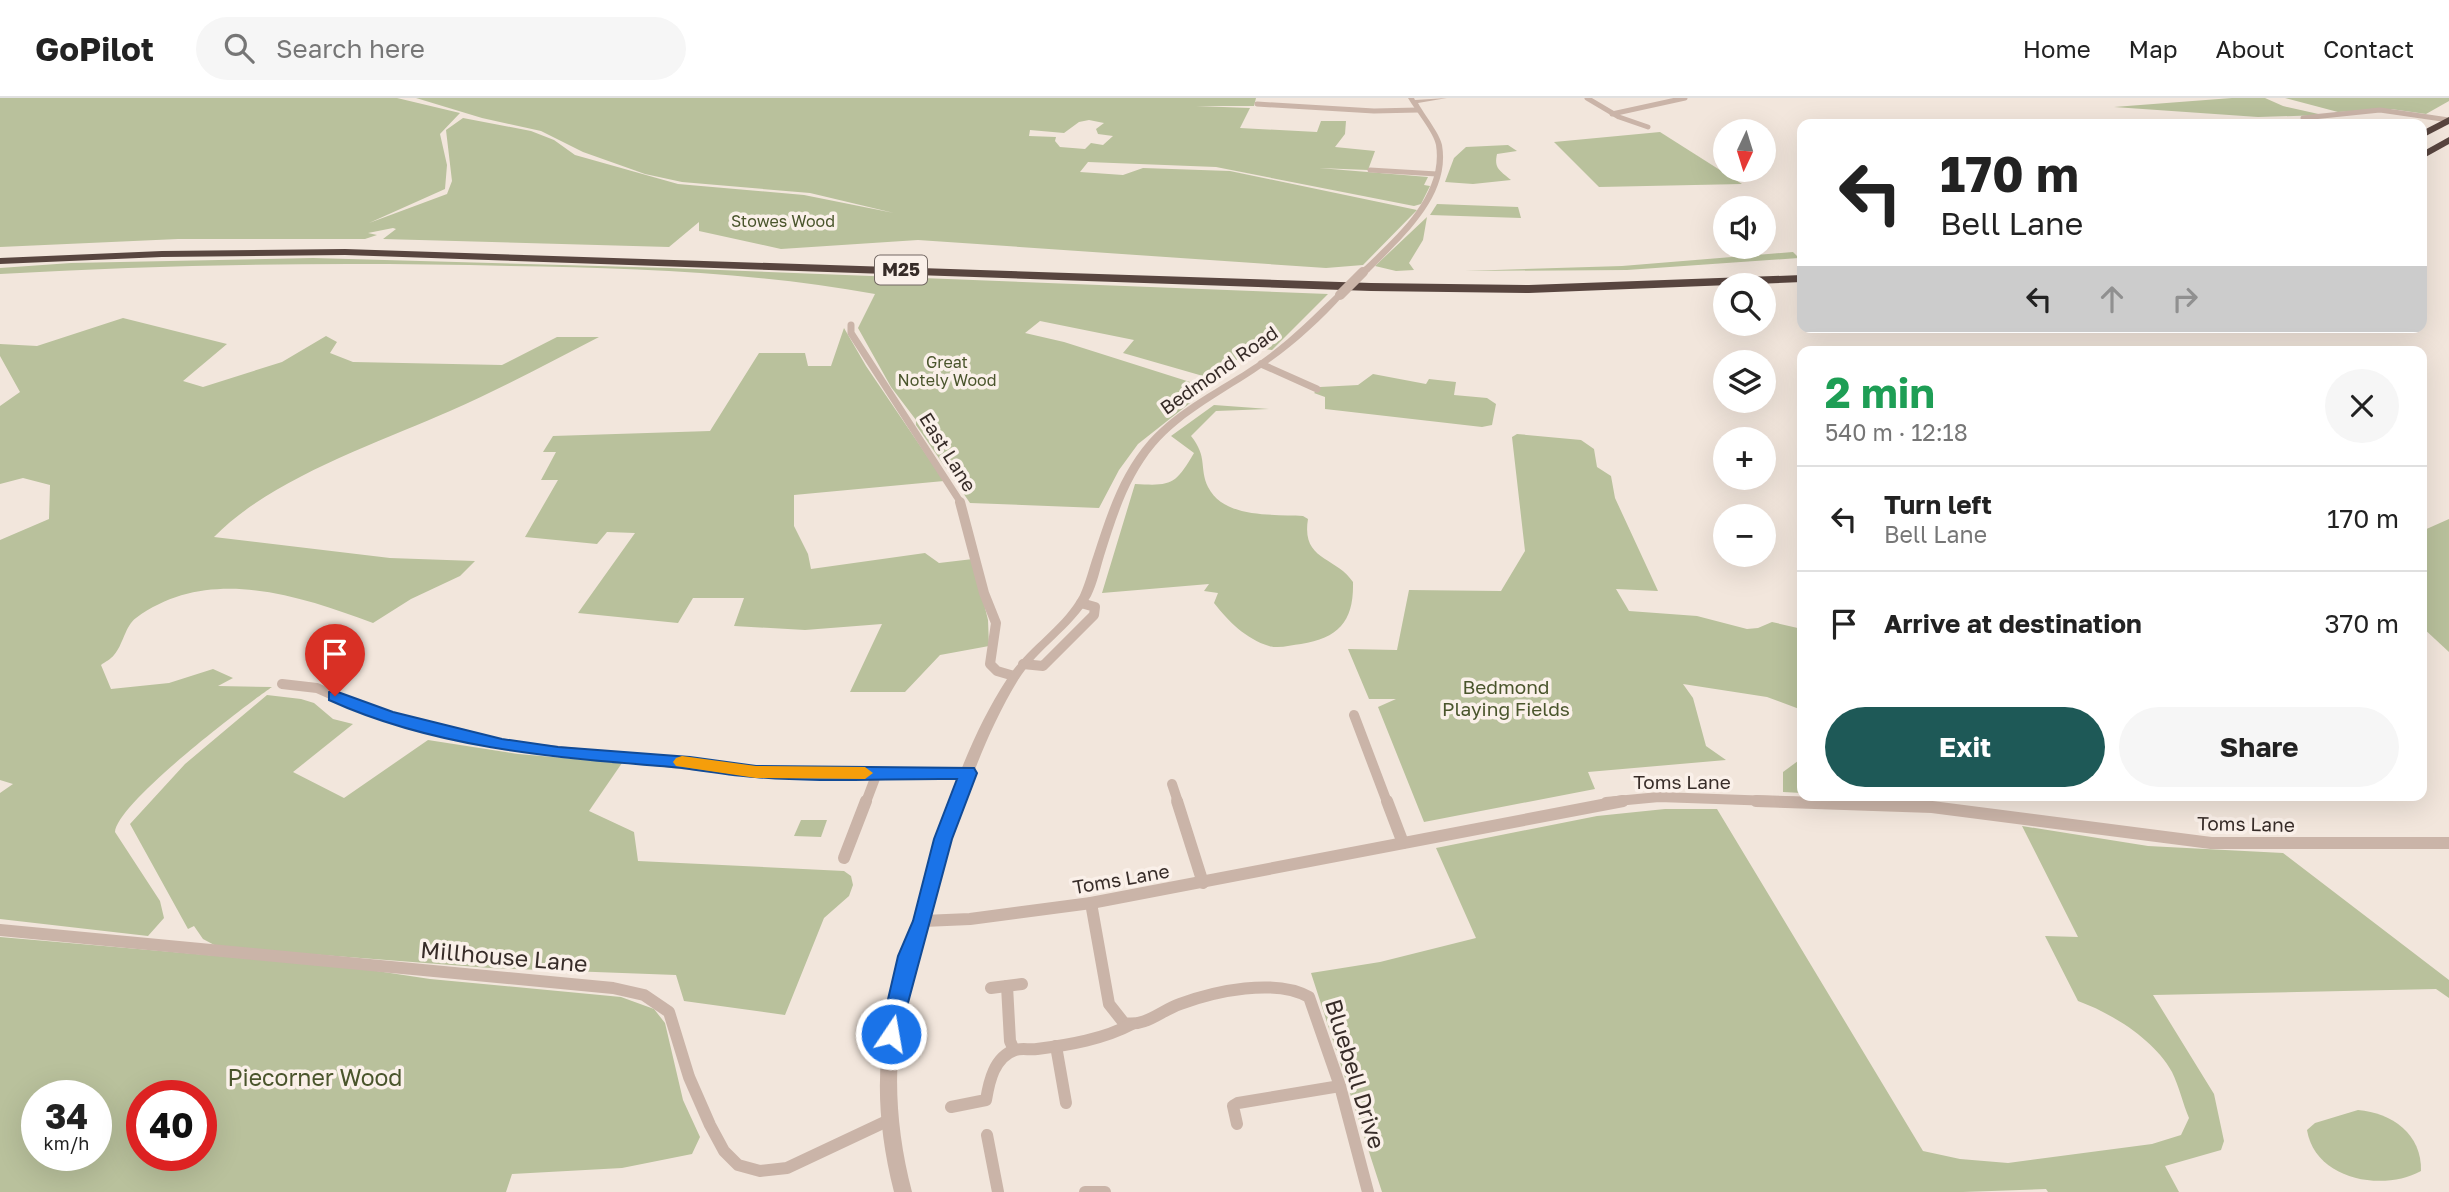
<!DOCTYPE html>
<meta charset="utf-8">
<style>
:root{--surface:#fff;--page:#f6f6f6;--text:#222;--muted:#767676;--line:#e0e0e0;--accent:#1e5957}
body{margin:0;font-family:"Golos Text",sans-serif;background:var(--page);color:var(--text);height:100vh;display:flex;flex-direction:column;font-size:26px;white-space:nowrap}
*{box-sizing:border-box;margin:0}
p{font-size:23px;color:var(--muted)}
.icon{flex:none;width:38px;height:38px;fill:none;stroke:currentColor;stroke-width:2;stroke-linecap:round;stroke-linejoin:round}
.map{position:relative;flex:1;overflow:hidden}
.side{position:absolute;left:1797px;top:248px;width:630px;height:455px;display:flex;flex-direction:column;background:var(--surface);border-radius:14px;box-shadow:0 7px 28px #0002}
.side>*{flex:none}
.hud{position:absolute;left:1797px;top:21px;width:630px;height:214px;border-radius:14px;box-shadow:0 7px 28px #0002;background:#fff;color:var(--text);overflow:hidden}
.needle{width:46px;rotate:184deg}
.fabs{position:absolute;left:1713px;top:21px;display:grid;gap:14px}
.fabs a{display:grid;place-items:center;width:63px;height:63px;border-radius:50%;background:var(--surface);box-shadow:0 7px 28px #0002;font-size:35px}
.speed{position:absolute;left:21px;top:982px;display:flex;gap:14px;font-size:35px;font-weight:700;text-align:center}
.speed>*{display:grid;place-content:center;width:91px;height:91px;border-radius:50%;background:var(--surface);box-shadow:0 7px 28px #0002;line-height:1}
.speed small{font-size:18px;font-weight:400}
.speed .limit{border:10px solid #d22;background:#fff;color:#111}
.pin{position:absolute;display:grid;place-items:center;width:60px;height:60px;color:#fff;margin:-72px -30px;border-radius:50% 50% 50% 0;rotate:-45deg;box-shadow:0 0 7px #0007}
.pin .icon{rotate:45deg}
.me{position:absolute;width:77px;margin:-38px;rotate:12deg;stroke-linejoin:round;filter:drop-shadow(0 0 5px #0008)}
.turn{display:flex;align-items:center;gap:24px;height:147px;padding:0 28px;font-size:32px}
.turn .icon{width:91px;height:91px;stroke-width:2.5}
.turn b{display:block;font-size:49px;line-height:60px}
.lanes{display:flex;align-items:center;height:66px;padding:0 28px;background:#0003;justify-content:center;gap:35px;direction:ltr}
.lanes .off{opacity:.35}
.round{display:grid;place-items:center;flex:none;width:74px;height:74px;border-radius:37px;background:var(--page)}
.overview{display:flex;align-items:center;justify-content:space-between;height:119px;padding:0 28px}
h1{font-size:42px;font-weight:700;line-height:52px;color:#1e9e55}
.cta{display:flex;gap:14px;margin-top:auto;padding:14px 28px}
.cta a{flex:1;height:80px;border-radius:42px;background:var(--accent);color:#fff;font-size:28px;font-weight:700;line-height:80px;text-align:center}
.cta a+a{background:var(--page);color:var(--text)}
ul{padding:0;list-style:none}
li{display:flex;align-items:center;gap:21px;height:105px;padding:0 28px;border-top:2px solid var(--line)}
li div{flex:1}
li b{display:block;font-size:26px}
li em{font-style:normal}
header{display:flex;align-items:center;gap:42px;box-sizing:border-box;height:98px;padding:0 35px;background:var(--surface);border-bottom:2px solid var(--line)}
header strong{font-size:33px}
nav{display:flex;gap:38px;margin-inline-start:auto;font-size:24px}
.search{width:490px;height:63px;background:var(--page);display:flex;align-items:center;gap:18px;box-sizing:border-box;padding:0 24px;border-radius:38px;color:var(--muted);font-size:26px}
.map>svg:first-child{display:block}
</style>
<header>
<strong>GoPilot</strong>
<div class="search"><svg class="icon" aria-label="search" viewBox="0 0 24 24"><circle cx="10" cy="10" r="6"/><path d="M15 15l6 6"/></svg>Search here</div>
<nav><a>Home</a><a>Map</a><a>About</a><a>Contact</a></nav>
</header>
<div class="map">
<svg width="2449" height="1094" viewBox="0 0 2449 1094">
<rect width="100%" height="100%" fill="#f2e6dc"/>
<g fill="#b9c19c" fill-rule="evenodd">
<path d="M0 0H397L460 15 440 36 447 67 445 91 369 125 447 96 452 83 446 32 463 20 531 33 554 42 575 57 678 86 804 97 894 115 810 95 682 84 645 76 583 54 541 33 482 20 416 0H1256L1254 8H1196L1250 10 1240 30 1317 34 1321 23H1346L1345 36 1335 49 1375 53 1368 72 1319 70 1428 79 1424 87 1430 88 1421 106 1414 108 1216 69 1088 64 1080 74 1123 77 1143 70 1230 73 1417 112 1363 167 1326 170 918 142 781 151 699 133V124L669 149 383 141 396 131 393 130 368 135 377 137 365 141H178L0 149ZM1089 22 1104 25 1096 31 1098 36 1113 38 1103 47 1091 45 1085 51 1060 49 1055 43 1056 39 1029 38 1030 32 1064 35 1079 24Z"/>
<path d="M2232 0H2265L2283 8 2323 17 2258 19 2114 9Z"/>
<path d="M2285 0H2449V3L2426 16 2391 11 2338 14Z"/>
<path d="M1660 34 1742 86 1599 89 1554 44Z"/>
<path d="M1508 47 1517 53 1497 56C1494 70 1499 72 1511 82L1473 86 1445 84 1454 60 1466 49Z"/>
<path d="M1437 106 1518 109 1521 120 1430 117Z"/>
<path d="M1427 119 1423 142 1409 165 1414 172 1396 173 1375 168Z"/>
<path d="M1793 154 1799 160 1627 172 1465 173 1622 168Z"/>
<path d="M313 160 670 170 1328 196 1272 252 1252 250 1222 273 1203 278 1123 255 1134 242 1040 223 1025 235 1064 244 1209 290 1138 346 1119 372 1099 410 970 405 916 327V322L891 289 858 230 875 196C754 174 632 170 510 168 339 164 170 166 0 176V170L71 165Z"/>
<path d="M123 220 227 246 183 283 203 289 282 264 326 238 337 244 330 255 353 264 502 267 557 239H599C550 264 501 291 450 313 377 345 270 381 214 439L390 460 475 463 460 478 411 501 373 525C298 497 208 467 136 520 125 528 123 547 114 557 111 561 105 564 101 567L111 591 169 585 213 571 233 580 218 588 272 589C244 608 117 705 115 734L160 803 164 820 148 838 0 821V695L13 686 0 682V442L49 421 50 387 23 380 0 386V308L20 294 0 258V246L37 248Z"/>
<path d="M844 230 866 268 944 383 794 397V428L808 456 811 471 925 455 939 465 973 461 988 522 989 548 940 557 905 594H850L882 526 805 532 734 528 744 500H693L678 525 578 515 635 435 607 434 597 446 525 439 558 382H541L556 354H543L553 338 710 333 759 255H805L808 268H831Z"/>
<path d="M1373 276 1426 286 1429 281 1456 284 1454 297 1487 300 1496 306 1492 327 1482 329 1325 311V299L1314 295 1320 289 1358 287Z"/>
<path d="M1214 307 1269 311 1216 313 1191 338C1208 359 1199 370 1208 389 1224 421 1274 416 1303 418L1308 421C1301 463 1336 458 1353 484 1354 523 1339 540 1301 546 1291 547 1279 551 1269 548 1246 541 1228 523 1214 505L1218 495 1204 493 1209 486 1102 495 1135 386C1172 388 1175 387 1194 355L1171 338Z"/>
<path d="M1517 336 1581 342 1594 351 1597 369 1611 378 1615 400 1658 493 1616 491 1629 513 1697 518 1747 531 1758 530 1772 524 1802 531V612L1767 599 1683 586 1693 600 1706 648 1726 662 1588 674 1595 691 1424 724 1378 609 1396 601H1369L1348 551 1397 552 1409 492 1501 493 1525 453 1512 339Z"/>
<path d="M2449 421V554L2422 529V433Z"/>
<path d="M267 597 301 601 314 605 333 621 353 626 293 674 344 700 428 642 518 656 622 665 589 713 634 734 638 763 844 773 851 778 853 787 849 798 824 820 785 917 684 903 676 877 490 870 218 849 203 841 194 828 188 831 130 726 185 666Z"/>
<path d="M1802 660V695L1783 694V674Z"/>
<path d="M1665 711H1717L1923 1053 1960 1061 2008 1065 2152 1046 2181 1037 2189 1020C2183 1006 2179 988 2172 974 2154 941 2111 915 2078 903L2045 838 2078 839 2022 728 2148 748 2283 755 2449 882V900L2436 891 2153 897 2214 996 2224 1043 2221 1052 2165 1068 2179 1094H2048L2046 1091 1963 1094H1382L1311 875 1380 864 1476 840 1436 750 1597 718Z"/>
<path d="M801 722H827L821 739 794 738Z"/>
<path d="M0 839 357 870 430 881 621 899 654 911 665 925 683 1002 700 1039 692 1056 622 1070 512 1076 506 1094H0ZM37 998H96V1057H37ZM142 998H201V1057H142Z"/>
<path d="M2358 1012C2392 1015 2422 1036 2421 1073 2383 1094 2315 1082 2307 1032L2315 1025Z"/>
</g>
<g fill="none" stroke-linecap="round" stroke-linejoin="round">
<g stroke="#cab4a8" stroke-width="5">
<path d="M1587 0 1619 19 1648 29"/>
<path d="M1257 6 1374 13 1418 12"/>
<path d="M1612 16 1685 0"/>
<path d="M2303 20 2380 12 2449 22"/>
<path d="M1370 72 1437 76"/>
</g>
<g stroke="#cab4a8" stroke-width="7">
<path d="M851 227V235L961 405"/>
<path d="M1261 266 1317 291"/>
</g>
<g stroke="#cab4a8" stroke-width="10">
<path d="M960 404 984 495 996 525 990 566 997 573 1014 578"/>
<path d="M1023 566 1043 568 1094 517 1095 509 1081 505"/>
<path d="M282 586 317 590 371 614 503 647 756 674 968 675"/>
<path d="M1354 617 1387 704"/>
<path d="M1172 686 1178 704"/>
<path d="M866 704 877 675"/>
<path d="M1606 704 1659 699 1804 704"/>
</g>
<g stroke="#cab4a8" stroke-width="12">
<path d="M1177 703 1203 785"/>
<path d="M1387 703 1403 745"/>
<path d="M1756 703 1932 709 2211 745H2449"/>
<path d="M844 760 866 703"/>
<path d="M1091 805 1109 906 1124 925C1146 929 1160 913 1180 906 1215 893 1275 880 1309 899L1340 988 1368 1094"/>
<path d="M923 823 970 821 1091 805 1623 703"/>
<path d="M0 832 613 890 644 897 669 914 689 979 710 1027 724 1053 738 1067 760 1073 787 1070 887 1023"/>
<path d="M1007 888 1010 943 1014 952"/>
<path d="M991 890 1022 886"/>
<path d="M1056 948 1066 1005"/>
<path d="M951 1009 986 1002C989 984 994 959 1015 952 1021 950 1030 952 1037 951 1069 947 1104 941 1132 926"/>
<path d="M1237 1026 1233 1008 1238 1005 1340 988"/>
<path d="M987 1037 998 1094"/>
<path d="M1085 1094H1105"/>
</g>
<g fill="#cab4a8" fill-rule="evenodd">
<path d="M1408 0H1414L1415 2 1447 0 1418 5C1424 16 1440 36 1442 47 1451 99 1401 141 1369 174H1363V170C1395 139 1444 98 1436 47 1434 35 1415 12 1408 0Z"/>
<path d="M1337 195 1344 197C1320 224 1291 250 1261 270 1225 295 1183 315 1155 348 1128 380 1116 420 1104 458 1100 471 1097 486 1091 498 1072 531 1038 550 1018 582 974 655 951 738 931 820 927 833 920 846 916 859 892 940 891 1013 912 1094H894C873 1010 876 946 899 863 903 848 912 834 916 818 937 737 961 652 1007 581 1027 549 1062 530 1080 497 1086 484 1089 470 1094 456 1107 416 1120 375 1149 342 1179 309 1220 290 1257 265 1286 245 1311 220 1337 195Z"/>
</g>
<g fill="#58453f" fill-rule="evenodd">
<path d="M2449 19V26L2422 40V33Z"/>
<path d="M2449 39V46L2422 61V54Z"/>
<path d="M345 151 1371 185 1529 187 1802 177V184L1529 195 1371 193 345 157 162 159 0 166V160L162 153Z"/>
</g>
<path stroke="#cab4a8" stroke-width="7" d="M1362 176 1366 172"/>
<path stroke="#cab4a8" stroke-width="10" d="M1340 197 1363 174"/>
</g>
<path fill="#1a73e8" stroke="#114b97" stroke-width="2" d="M335 593 393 614 502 641 558 649 690 659 756 668 974 670 977 675 952 741 898 942 891 944 883 942 880 936 898 858 913 823 934 741 957 681C890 680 821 685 755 679 723 677 692 670 660 668 548 659 432 649 329 602V594Z"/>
<path fill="#f59e0b" d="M682 658 756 668 865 669 873 675 865 681 756 680 676 668 673 664 676 660Z"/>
<g text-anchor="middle" stroke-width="7" stroke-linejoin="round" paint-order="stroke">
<g font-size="16" fill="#4a552c" stroke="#faf0e9">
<text x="783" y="129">Stowes Wood</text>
<text x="947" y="270">Great<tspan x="947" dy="18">Notely Wood</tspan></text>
</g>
<rect fill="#faf0e9" stroke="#726762" stroke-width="2" x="875" y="157.5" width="52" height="29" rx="5"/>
<g font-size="18" font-weight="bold" fill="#372c28">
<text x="901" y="178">M25</text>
</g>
<g font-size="19" fill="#372c28" stroke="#faf0e9">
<text transform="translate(1219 272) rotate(-35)" y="7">Bedmond Road</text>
<text transform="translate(948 354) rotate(58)" y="7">East Lane</text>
<text x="1682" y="691">Toms Lane</text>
<text transform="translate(2246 726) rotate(1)" y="7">Toms Lane</text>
<text transform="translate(1121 781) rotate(-10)" y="7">Toms Lane</text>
</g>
<g font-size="19" fill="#4a552c" stroke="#faf0e9">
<text x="1506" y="596">Bedmond<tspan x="1506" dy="22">Playing Fields</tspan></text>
</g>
<g font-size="23" fill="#372c28" stroke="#faf0e9">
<text transform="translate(504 859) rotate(5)" y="8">Millhouse Lane</text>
<text transform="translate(1355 976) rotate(73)" y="8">Bluebell Drive</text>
</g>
<g font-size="23" fill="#4a552c" stroke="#faf0e9">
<text x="315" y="988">Piecorner Wood</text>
</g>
</g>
</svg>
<div class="fabs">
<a><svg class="needle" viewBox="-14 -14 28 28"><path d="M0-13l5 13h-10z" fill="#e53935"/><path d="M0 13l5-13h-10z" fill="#767676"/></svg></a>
<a><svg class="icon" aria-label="sound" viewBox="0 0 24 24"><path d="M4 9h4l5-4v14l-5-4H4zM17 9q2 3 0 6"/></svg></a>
<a><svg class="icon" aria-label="search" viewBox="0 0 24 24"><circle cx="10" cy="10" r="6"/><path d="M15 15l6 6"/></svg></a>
<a><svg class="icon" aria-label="layers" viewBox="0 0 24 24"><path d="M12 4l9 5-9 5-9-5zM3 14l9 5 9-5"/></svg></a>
<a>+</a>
<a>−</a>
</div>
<div class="speed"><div>34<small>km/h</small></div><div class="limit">40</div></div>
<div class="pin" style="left:335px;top:598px;background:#d93025"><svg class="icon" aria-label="arrive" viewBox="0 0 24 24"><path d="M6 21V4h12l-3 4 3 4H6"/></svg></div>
<svg class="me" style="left:891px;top:936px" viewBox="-20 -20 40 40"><circle r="17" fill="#1a73e8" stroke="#fff" stroke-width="3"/><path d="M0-11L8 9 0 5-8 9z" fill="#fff"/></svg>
<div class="hud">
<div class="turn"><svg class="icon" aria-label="left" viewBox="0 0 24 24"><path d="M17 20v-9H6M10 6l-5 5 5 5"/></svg><div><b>170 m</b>Bell Lane</div></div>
<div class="lanes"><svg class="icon" aria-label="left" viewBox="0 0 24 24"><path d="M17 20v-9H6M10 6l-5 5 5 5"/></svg><svg class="icon off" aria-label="ahead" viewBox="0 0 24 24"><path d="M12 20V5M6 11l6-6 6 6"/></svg><svg class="icon off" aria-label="right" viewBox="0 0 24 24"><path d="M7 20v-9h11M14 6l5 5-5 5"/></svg></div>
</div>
<section class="side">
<div class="overview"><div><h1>2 min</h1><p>540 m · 12:18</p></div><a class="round"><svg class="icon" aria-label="close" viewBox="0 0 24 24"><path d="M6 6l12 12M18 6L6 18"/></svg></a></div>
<ul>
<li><svg class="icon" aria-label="left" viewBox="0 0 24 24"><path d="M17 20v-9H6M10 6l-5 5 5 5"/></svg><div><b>Turn left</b><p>Bell Lane</p></div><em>170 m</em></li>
<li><svg class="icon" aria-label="arrive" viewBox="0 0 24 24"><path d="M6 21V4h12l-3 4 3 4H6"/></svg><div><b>Arrive at destination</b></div><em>370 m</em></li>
</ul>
<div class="cta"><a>Exit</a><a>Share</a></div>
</section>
</div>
